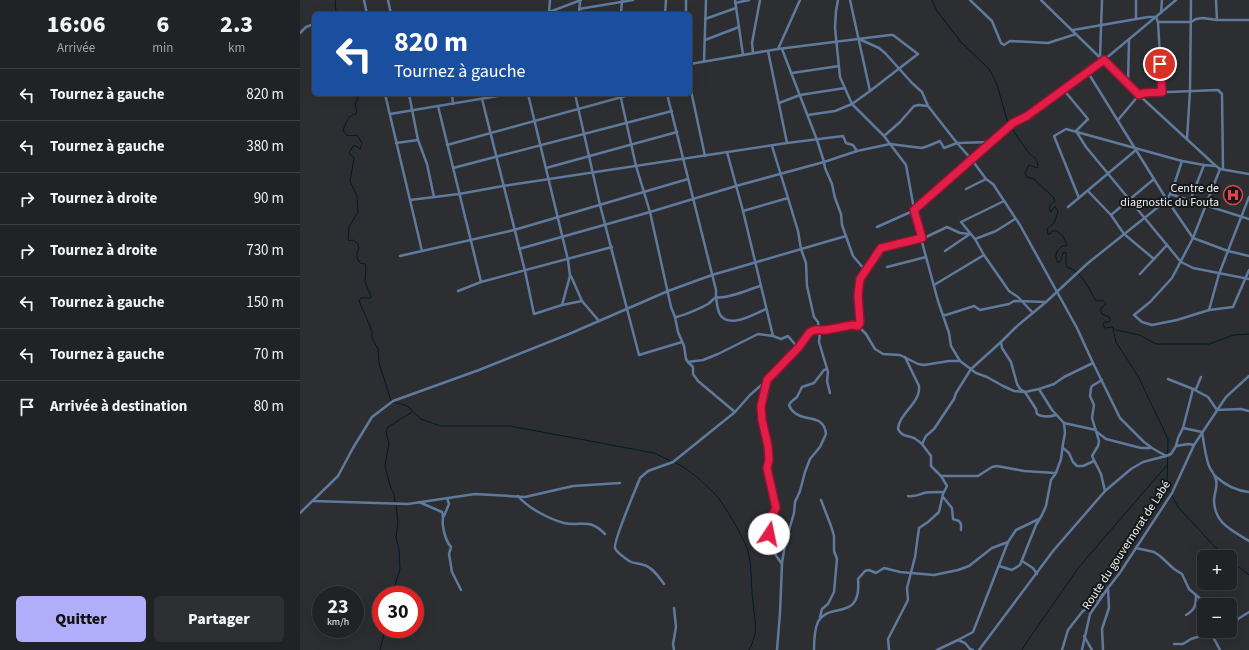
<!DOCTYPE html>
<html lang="fr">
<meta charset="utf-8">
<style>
:root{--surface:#212226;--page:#2d2f32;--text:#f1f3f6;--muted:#a2a4a7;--line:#3e3f43;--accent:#b0aefa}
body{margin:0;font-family:"Source Sans 3",sans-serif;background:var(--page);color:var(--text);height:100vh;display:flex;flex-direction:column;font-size:15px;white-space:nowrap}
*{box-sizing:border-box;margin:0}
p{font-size:13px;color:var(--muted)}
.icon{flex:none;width:22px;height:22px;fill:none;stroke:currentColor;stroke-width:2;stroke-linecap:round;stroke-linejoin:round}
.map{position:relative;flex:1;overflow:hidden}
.drawer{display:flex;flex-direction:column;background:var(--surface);width:300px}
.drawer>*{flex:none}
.hud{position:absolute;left:12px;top:12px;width:380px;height:84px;border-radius:6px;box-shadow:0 4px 16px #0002,0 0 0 1px var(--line);background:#1a4fa0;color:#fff;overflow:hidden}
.controls{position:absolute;left:897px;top:550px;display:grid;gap:8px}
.controls a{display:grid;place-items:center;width:40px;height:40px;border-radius:6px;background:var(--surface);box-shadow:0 4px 16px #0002,0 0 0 1px var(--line);font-size:20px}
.speed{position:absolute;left:12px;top:586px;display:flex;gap:8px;font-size:20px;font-weight:700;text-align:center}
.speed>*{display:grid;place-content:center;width:52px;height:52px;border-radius:50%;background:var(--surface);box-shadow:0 4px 16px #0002,0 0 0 1px var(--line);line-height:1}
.speed small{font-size:10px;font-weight:400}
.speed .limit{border:6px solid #d22;background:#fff;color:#111}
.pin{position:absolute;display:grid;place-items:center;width:34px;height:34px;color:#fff;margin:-17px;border:2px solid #fff;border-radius:50%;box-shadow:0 1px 4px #0007}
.me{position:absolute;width:44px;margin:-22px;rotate:11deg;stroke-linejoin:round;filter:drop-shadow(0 0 3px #0008)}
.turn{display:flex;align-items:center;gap:14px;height:84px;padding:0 16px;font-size:18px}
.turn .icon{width:52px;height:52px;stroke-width:2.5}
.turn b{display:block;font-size:28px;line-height:34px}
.eta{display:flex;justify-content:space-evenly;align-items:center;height:68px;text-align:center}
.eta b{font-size:24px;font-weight:800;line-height:28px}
.action{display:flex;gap:8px;margin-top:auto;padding:8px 16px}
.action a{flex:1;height:46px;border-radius:6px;background:var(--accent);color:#111;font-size:16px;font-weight:800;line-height:46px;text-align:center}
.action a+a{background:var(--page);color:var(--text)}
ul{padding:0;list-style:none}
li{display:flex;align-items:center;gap:12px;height:52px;padding:0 16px;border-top:1px solid var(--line)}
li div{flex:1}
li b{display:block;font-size:15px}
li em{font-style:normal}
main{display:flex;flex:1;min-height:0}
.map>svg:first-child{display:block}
</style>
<main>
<section class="drawer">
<div class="eta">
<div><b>16:06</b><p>Arrivée</p></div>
<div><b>6</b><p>min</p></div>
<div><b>2.3</b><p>km</p></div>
</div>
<ul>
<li><svg class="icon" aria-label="left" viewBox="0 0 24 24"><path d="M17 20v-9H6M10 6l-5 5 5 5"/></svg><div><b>Tournez à gauche</b></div><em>820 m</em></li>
<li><svg class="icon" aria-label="left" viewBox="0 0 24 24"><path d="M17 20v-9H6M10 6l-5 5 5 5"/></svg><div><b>Tournez à gauche</b></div><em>380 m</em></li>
<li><svg class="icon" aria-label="right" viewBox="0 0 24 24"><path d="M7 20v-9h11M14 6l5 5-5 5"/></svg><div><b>Tournez à droite</b></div><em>90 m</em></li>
<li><svg class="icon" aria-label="right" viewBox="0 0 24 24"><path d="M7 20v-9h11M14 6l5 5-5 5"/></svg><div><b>Tournez à droite</b></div><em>730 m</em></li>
<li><svg class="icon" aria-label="left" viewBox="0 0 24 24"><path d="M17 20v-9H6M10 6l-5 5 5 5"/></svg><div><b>Tournez à gauche</b></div><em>150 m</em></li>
<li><svg class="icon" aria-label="left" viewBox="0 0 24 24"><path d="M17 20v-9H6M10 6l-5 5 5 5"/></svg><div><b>Tournez à gauche</b></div><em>70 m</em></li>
<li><svg class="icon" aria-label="arrive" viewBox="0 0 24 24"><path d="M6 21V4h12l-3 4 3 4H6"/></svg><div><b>Arrivée à destination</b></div><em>80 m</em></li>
</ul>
<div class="action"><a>Quitter</a><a>Partager</a></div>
</section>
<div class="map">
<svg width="949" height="650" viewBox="0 0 949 650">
<rect width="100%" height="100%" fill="#2c2e32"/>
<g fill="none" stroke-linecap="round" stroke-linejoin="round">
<g stroke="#001b28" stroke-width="1">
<path d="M36 0 35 3 36 12 38 14"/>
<path d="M632 0 637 11 661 42 690 70 697 85 708 123 728 152 736 159 738 164 737 168 729 165 725 173 727 177 734 179 754 198 755 201 751 204 749 208 751 212 755 206 758 212 754 223 747 229 748 234H750L752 231H757L763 236 767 245 766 246H762C756 252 754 255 758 263L761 261 763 252 766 253V263L767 267C783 272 788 288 796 301 800 301 804 299 806 304L801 308V312L802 314 809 317 811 320 809 322H804L803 325 805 328 812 327 816 330 839 335 856 344H909L934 335 949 334"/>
<path d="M53 94 57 96 58 99 55 104 57 111 56 114C48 115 46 123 43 130 46 137 50 136 57 135L62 143 60 149 56 146H53L49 153 54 158 50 181 57 196 58 212 49 227 48 239 49 241 53 240 58 244 59 248C56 253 56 258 60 263L65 264 66 267 65 282 71 296 70 298H61L59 301 72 331V338L78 349 79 363 91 401 107 406 121 419 141 426H210L354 453 371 461"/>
<path d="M813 329 816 342 838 376 868 439 867 486 878 507 917 549 926 557"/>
<path d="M374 462C389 469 403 482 415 494 423 502 445 540 448 551 452 565 451 588 453 603 455 622 459 632 449 650"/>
<path d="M95 502 94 494 91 489 85 466 89 443 86 432 88 427 112 412"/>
<path d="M96 505 98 522 96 538 99 549 100 569 95 585 97 595"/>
<path d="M930 560 949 575"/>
<path d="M80 650 85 629"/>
<path d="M722 650 726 643 779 567 867 465"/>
</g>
<g stroke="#5f7a9c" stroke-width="2.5">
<path d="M64 0 67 14"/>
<path d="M88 0 91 14"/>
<path d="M435 0 443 55"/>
<path d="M538 0 536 11 535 28 540 77 552 104 584 136 606 165 616 220 638 301 649 333 651 346 660 361 676 373 687 377 703 386 714 391 725 392 739 389 754 384 764 377 793 363 777 328 720 225 693 184 686 179 672 160 657 143 628 106 622 92 612 83 585 53 579 48 559 39"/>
<path d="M670 0 692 21 701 43 704 45 710 41 748 43 776 34"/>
<path d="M741 0 828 85 916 166 920 169 949 174"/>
<path d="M836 0V19"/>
<path d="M916 0 917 20"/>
<path d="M435 3 449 0"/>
<path d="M279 9 333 0"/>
<path d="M249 12 250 0"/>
<path d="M861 13 862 0"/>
<path d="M244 14 281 0"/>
<path d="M279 14 280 1"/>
<path d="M321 14 322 0"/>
<path d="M365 14 366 0"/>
<path d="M386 14V0"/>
<path d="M405 19 436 8"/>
<path d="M858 22H891L896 19 903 18 917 20H949"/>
<path d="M773 30 848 17H856L858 22 862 92"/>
<path d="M0 33 6 27 14 24"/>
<path d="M405 40 439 27"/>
<path d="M478 49 500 0"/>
<path d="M468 51 487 143 543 136 546 143 553 145 557 151 590 144 622 148 628 146 640 141 644 148 657 143 692 142"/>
<path d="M453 53 452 43 460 0"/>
<path d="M800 57 802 0"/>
<path d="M404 61 406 0"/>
<path d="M390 64 478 49 590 35H593L618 54 570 91"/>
<path d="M787 71 867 200 893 238 928 251 949 256"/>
<path d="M492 73 539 66"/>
<path d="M828 84 829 39"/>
<path d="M390 86 405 156"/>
<path d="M763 89 788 119 776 131 786 147 881 262 893 268 949 279"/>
<path d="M85 94 122 251"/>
<path d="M109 94 118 140 127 164 134 197"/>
<path d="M152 94 153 104"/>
<path d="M228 94 268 260 270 276 262 305"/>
<path d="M275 94 300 205 339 355 382 342"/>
<path d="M320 94 336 166 350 212 371 307 375 317 378 332 384 346 386 359 388 362 403 360 418 354 458 334 473 336 443 211 427 152"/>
<path d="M367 94 416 290V297C413 299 411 302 408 304 403 307 381 317 375 317"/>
<path d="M182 99 225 271 234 314 262 305 282 301"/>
<path d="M479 103 500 95 545 88"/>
<path d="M138 106 181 282"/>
<path d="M90 114 210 94"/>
<path d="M508 115 535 111 552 104 570 91 550 0"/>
<path d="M818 120 839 95 844 93 918 90 922 94 923 169"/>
<path d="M584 136 600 122 614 106 619 105 628 106"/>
<path d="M887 139 890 91 891 0"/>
<path d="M96 143 118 140"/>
<path d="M147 145 333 94"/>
<path d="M557 151 524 162 525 168 532 184 535 198 541 214 542 225 553 256 565 270"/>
<path d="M153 168 372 111"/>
<path d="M246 168 377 132"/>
<path d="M920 169 893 238 872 278 850 302 834 315 842 322 852 325 877 320 909 310 933 307 949 270"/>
<path d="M666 189 686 179"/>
<path d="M788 191 811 215 824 234 854 259"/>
<path d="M870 194 949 219"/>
<path d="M488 198 498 231 501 249 506 263 507 286 514 317 518 322 519 330"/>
<path d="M779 198 754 136 766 129 882 161 904 165 915 166"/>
<path d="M110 200 159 194 203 186 487 143"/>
<path d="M704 201 661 222 675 239 684 255 709 291 718 297 733 313"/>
<path d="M890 201 904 165"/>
<path d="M768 207 836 150"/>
<path d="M443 211 488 198 472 146"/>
<path d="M811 215 854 179"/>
<path d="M577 227 615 210 714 123 727 116 804 60 876 0"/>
<path d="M622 239 647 227 660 233 670 234"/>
<path d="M675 239 696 231 715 219"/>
<path d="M219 249 350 212 436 186 524 162 517 140 482 49"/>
<path d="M645 251 670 234"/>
<path d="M100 256 214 230 388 179"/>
<path d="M587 267 626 257"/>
<path d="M840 274 867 245"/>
<path d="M271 276 282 301 299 321"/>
<path d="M634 285 684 255"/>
<path d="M460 286C450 289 425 300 416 297 417 303 417 311 421 316 431 328 455 314 466 309"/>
<path d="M158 291 181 282 312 247"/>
<path d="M909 310 919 274 949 197"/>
<path d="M643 315H646L674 306 680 310 709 304 714 301 746 302"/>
<path d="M558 326 560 323 558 308V286L560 279 565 270 581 248 621 238"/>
<path d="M520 330H526L552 325 558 326 566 334 575 349 583 354 600 355 618 364 624 365 649 361H660"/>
<path d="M473 336 481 339 488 336 498 348C504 340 509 330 520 330L519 342 528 372 527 381 530 393"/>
<path d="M701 342 702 348 711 362 717 384 720 389 725 392 736 409 737 414C743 418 749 417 756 415"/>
<path d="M605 357 619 386C621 403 599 413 598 429 602 437 607 435 614 438 617 440 620 442 622 444"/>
<path d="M388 362 393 367V374L398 381 435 412"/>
<path d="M793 363 820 418 844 442 852 448 866 456 871 454 876 446 888 444 894 445"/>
<path d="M868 379 893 389 908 397 917 410 941 409 949 411"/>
<path d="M802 380 792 386 791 388 790 396 794 405 792 418 799 441 798 446 792 456 801 474 805 491"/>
<path d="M466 381 461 406 462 420 468 446 469 460 467 468 476 508 468 525 475 554 482 564 480 613 477 650"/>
<path d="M764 423 796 430"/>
<path d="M883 428 902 432C904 443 905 455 909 466 911 471 915 474 916 480 918 486 914 494 914 501 915 524 932 530 949 541"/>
<path d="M797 432 806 439 841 448H850"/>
<path d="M876 446 878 438 883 428 893 389H896L901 377"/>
<path d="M763 448 769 453 773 462 777 466H783L794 461"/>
<path d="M641 476H678L692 467 697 466 724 471 755 473"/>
<path d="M915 476C924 484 937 491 949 492"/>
<path d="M218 496C228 508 249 519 264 523 282 527 288 517 305 534"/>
<path d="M608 496C615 497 618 495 624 493 627 492 640 492 644 492"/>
<path d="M643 497 652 508 653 519 659 521 661 524V530"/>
<path d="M13 501 108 504 175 494 225 497 273 486 320 483"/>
<path d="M119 502 142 512C144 517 142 520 143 526 144 534 146 541 151 547L149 554 152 572 161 590"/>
<path d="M0 513 38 476 53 448 72 417 93 401 179 370 269 334 368 291 412 275 546 236"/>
<path d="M144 516 149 504 147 498"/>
<path d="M836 548 854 552 860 556 874 569 882 574 889 589 896 595"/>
<path d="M722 561 733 568 737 574"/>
<path d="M482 563 485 544 494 513 495 502 500 491 505 472 510 459 520 447 526 434C524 414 506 422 495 413 492 411 490 408 489 405L491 402 497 397 502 387 514 383 524 370 527 369"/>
<path d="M699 566 712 570 720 565 736 525 742 515 746 506 751 480 756 473 761 459 763 444 765 433 764 423 752 410 739 389"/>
<path d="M364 584C359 577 352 567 344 565 339 563 334 564 329 561 325 558 317 553 315 548 313 541 336 489 340 478L348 471 373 462 435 412 450 395 467 380 498 348"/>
<path d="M374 608 376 627 373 644 374 650"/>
<path d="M886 615C895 610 896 605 896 595L903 601 904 605"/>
<path d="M520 617 522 609 528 604 534 592 537 559 534 551V536L531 526 521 500"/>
<path d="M930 624 949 612"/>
<path d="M911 633 920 650"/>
<path d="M902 635 904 628"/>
<path d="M784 636 792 650"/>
<path d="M658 640 673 632 708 542 716 530 739 519"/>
<path d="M874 644H883L891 639 916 631"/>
<path d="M514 650C514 641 514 630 518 622 528 601 562 623 558 579L565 571 569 570 576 573 584 568 600 572 634 575 658 570 669 566 692 548 708 542"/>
<path d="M589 650 588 639 608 600 607 588 615 557 619 528 628 522 639 512 643 494 647 486 641 476 631 466V456L622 444 626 436 634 429 654 399 656 393 671 369 701 342 716 327 746 302 788 263 867 200 873 188 882 161"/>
<path d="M637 650 658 640 665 643 670 649 673 650"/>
<path d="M679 650 753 551 805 491 831 469 843 462 866 456"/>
<path d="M762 650 768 630 782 612 803 594"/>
<path d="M782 650 790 614 808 588 819 574 872 493 894 445 926 397 949 376"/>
<path d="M803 650 802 629 809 608 808 589"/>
</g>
</g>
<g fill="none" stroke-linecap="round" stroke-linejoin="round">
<g stroke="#92132f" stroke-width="10">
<path id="route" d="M469 534C468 523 471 518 476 508L467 468 469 460 468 446 462 420 461 406 467 380 498 348 510 332 515 330H526L552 325 558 326 560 323 558 295 560 279 581 248 622 238 614 210 713 123 727 116 804 60 839 95 844 93 862 92 860 64"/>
</g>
<use href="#route" stroke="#e11d48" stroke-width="7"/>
</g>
<defs>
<g id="hospital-ring" transform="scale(1)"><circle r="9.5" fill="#161718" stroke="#e0444e" stroke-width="1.5"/><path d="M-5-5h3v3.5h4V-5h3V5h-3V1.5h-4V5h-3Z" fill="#e0444e"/></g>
</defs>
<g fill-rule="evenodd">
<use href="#hospital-ring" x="933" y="195"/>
</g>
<g text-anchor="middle" stroke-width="4" stroke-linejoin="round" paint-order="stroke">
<g font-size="12" fill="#eff1f3" stroke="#161718" text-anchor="end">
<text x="919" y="192">Centre de<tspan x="919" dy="14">diagnostic du Fouta</tspan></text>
</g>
<g font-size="12" fill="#eff1f3" stroke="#161718">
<text transform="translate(826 545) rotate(-57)" y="4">Route du gouvernorat de Labé</text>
</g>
</g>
</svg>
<div class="controls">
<a>+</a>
<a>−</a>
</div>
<div class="speed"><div>23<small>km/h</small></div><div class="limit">30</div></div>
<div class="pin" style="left:860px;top:64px;background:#d93025"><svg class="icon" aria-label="arrive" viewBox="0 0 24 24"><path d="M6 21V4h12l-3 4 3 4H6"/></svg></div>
<svg class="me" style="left:469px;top:534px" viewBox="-20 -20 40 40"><circle r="19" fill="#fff"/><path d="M0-13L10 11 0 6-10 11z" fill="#e11d48"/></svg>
<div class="hud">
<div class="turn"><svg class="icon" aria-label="left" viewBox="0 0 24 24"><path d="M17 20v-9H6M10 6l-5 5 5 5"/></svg><div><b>820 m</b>Tournez à gauche</div></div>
</div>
</div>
</main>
